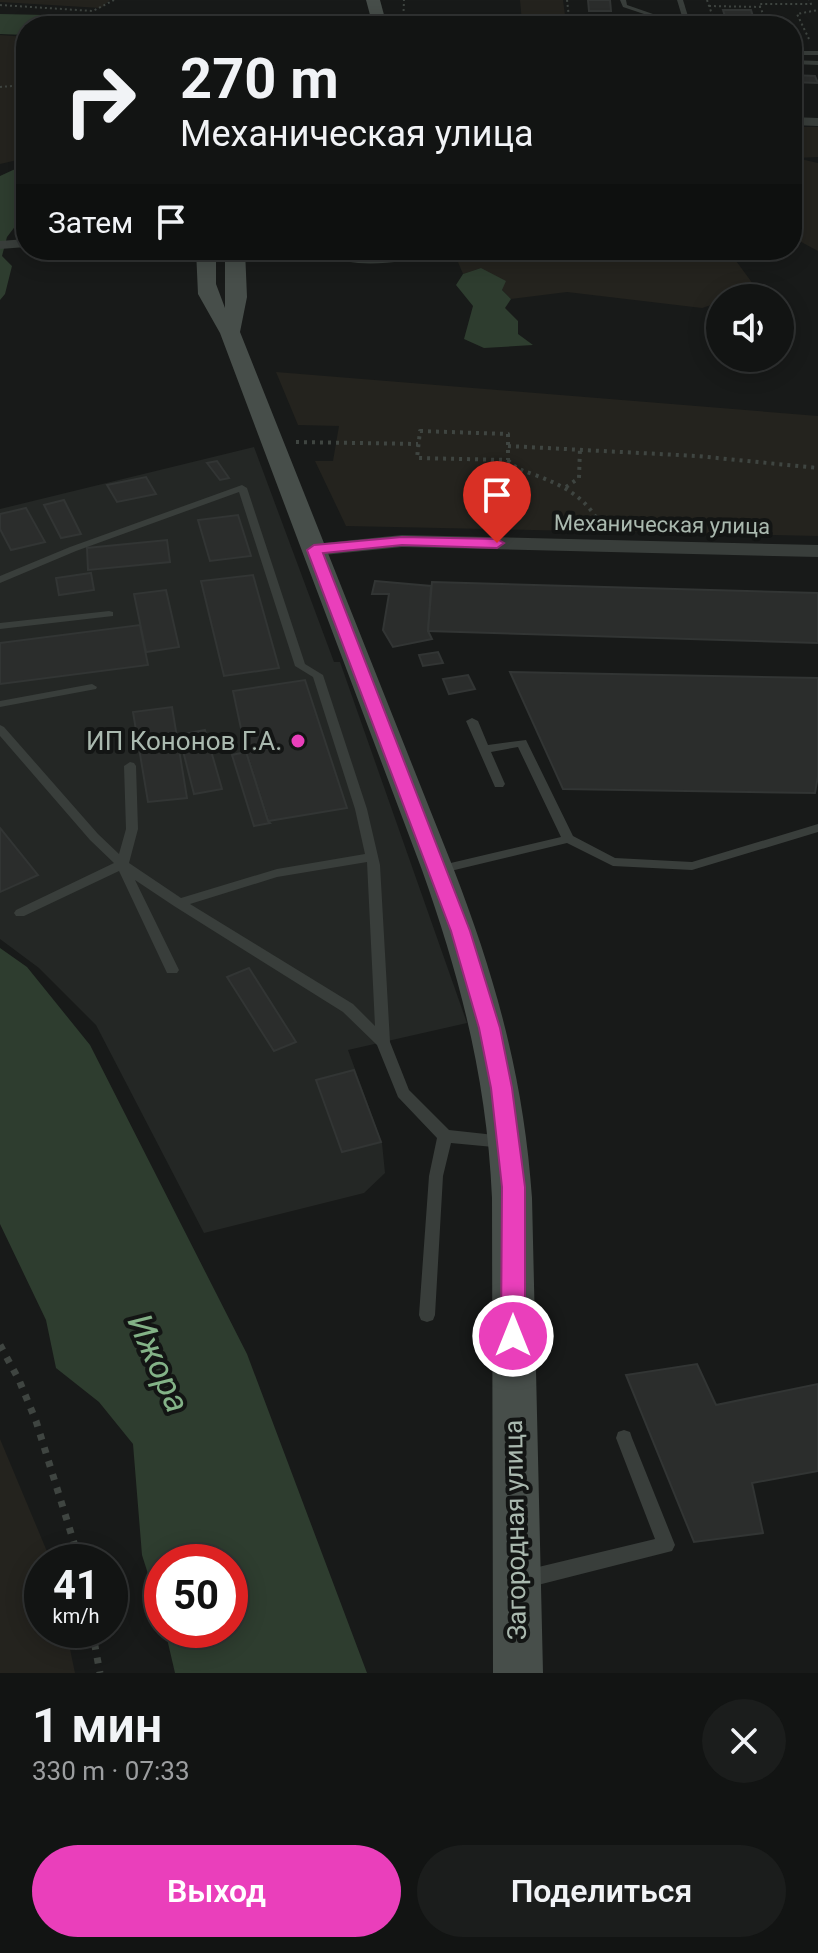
<!DOCTYPE html>
<html lang="ru">
<meta charset="utf-8">
<style>
:root{--surface:#121413;--page:#1b1d1c;--text:#f1f3f6;--muted:#9c9ea0;--line:#313333;--accent:#ea3fbb}
body{margin:0;font-family:Roboto,sans-serif;background:var(--page);color:var(--text);height:100vh;display:flex;flex-direction:column;font-size:30px;white-space:nowrap}
*{box-sizing:border-box;margin:0}
p{font-size:26px;color:var(--muted)}
.icon{flex:none;width:44px;height:44px;fill:none;stroke:currentColor;stroke-width:2;stroke-linecap:round;stroke-linejoin:round}
.map{position:relative;height:1673px;overflow:hidden}
.side{display:flex;flex-direction:column;background:var(--surface);flex:1}
.side>*{flex:none}
.top-card{position:absolute;left:16px;top:16px;width:786px;height:244px;border-radius:32px;box-shadow:0 4px 20px #0003,0 0 0 2px var(--line);background:#121413;color:var(--text);overflow:hidden}
.fabs{position:absolute;left:706px;top:284px;display:grid;gap:16px}
.fabs a{display:grid;place-items:center;width:88px;height:88px;border-radius:50%;background:var(--surface);box-shadow:0 4px 20px #0003,0 0 0 2px var(--line);font-size:40px}
.speed{position:absolute;left:24px;top:1544px;display:flex;gap:16px;font-size:40px;font-weight:700;text-align:center}
.speed>*{display:grid;place-content:center;width:104px;height:104px;border-radius:50%;background:var(--surface);box-shadow:0 4px 20px #0003,0 0 0 2px var(--line);line-height:1}
.speed small{font-size:20px;font-weight:400}
.speed .limit{border:12px solid #d22;background:#fff;color:#111}
.pin{position:absolute;display:grid;place-items:center;width:68px;height:68px;color:#fff;margin:-82px -34px;border-radius:50% 50% 50% 0;rotate:-45deg;box-shadow:0 0 8px #0007}
.pin .icon{rotate:45deg}
.me{position:absolute;width:88px;margin:-44px;rotate:0deg;stroke-linejoin:round;filter:drop-shadow(0 0 6px #0008)}
.turn{display:flex;align-items:center;gap:28px;height:168px;padding:0 32px;font-size:36px}
.turn .icon{width:104px;height:104px;stroke-width:2.5}
.turn b{display:block;font-size:56px;line-height:68px}
.then{display:flex;align-items:center;height:76px;padding:0 32px;background:#0003;gap:16px;font-size:30px}
.round{display:grid;place-items:center;flex:none;width:84px;height:84px;border-radius:42px;background:var(--page)}
.overview{display:flex;align-items:center;justify-content:space-between;height:136px;padding:0 32px}
h1{font-size:48px;font-weight:600;line-height:60px}
.cta{display:flex;gap:16px;margin-top:auto;padding:16px 32px}
.cta a{flex:1;height:92px;border-radius:48px;background:var(--accent);color:#fff;font-size:32px;font-weight:600;line-height:92px;text-align:center}
.cta a+a{background:var(--page);color:var(--text)}
.map>svg:first-child{display:block}
</style>
<div class="map">
<svg width="818" height="1673" viewBox="0 0 818 1673">
<rect width="100%" height="100%" fill="#181a19"/>
<path fill="#242725" d="M254 447 334 662H340L467 1023 348 1050 382 1143 385 1173 364 1193 204 1233 96 1025 39 968 0 939V509Z"/>
<g fill="#24231e">
<path d="M0 0H110L101 8 0 2Z"/>
<path d="M520 0H563L566 23 522 22Z"/>
<path d="M0 35 26 37V158L0 164Z"/>
<path d="M792 127H818V157L796 158 818 163V251L792 237Z"/>
<path d="M453 250H728L756 288 729 298H720V302L702 308 567 292 511 299 481 268 463 274Z"/>
<path d="M276 372 818 416V536L346 526 315 461H333L339 426 298 425Z"/>
<path d="M0 1439 51 1561 42 1562V1630H66L75 1673H0Z"/>
</g>
<g fill="#2e3d2f">
<path d="M0 14 47 15 153 26H26V35L0 34Z"/>
<path d="M26 164V212L7 237 2 256 12 266 5 294 0 300V176Z"/>
<path d="M481 268 506 281 502 290 511 299 505 308 518 321V334L533 345 484 348 464 339 473 306 456 285 463 274Z"/>
<path d="M0 948 27 967 90 1045 247 1354 367 1673H175L165 1630H230V1562H162V1618L142 1555 133 1444 99 1402 56 1368 46 1320 0 1224Z"/>
</g>
<g fill="#2b2d2c" stroke="#323534" stroke-width="2">
<path d="M588 0H610L611 11H589Z"/>
<path d="M723 10H751L756 26H728Z"/>
<path d="M792 75 815 76 818 83 792 82Z"/>
<path d="M217 461 229 478 220 480 207 463Z"/>
<path d="M146 477 156 494 117 502 107 485Z"/>
<path d="M64 500 81 534 61 538 44 505Z"/>
<path d="M26 508 45 542 11 550 0 529V514Z"/>
<path d="M238 515 251 556 210 561 198 520Z"/>
<path d="M167 540 170 562 88 570 87 548Z"/>
<path d="M91 573 94 590 59 595 56 578Z"/>
<path d="M253 575 279 668 224 676 201 581Z"/>
<path d="M375 581 431 586 428 631 432 639 393 647 383 630 389 594H372Z"/>
<path d="M432 582 818 593V643L428 631Z"/>
<path d="M166 590 179 647 146 652 134 594Z"/>
<path d="M140 625 148 665 0 684V643Z"/>
<path d="M438 652 443 663 423 666 419 655Z"/>
<path d="M510 672 818 678V776L815 793 563 789Z"/>
<path d="M468 675 475 689 449 694 443 679Z"/>
<path d="M305 680 347 808 268 821 246 752 233 691Z"/>
<path d="M172 707 187 798 148 802 133 712Z"/>
<path d="M205 730 222 789 194 794 179 735Z"/>
<path d="M246 752 268 821 270 823 254 826 232 755Z"/>
<path d="M0 828 38 875 0 892Z"/>
<path d="M249 968 296 1042 274 1051 227 977Z"/>
<path d="M354 1070 381 1142 342 1152 316 1080Z"/>
<path d="M697 1364 716 1405 818 1384V1471L752 1483 763 1533 694 1542 626 1375Z"/>
</g>
<g fill="none" stroke-linecap="round" stroke-linejoin="round">
<g stroke="#3f4541" stroke-width="2" stroke-dasharray="2 3" stroke-linecap="butt">
<path d="M567 0 570 26"/>
<path d="M707 0 716 26"/>
<path d="M0 5 93 11 114 0"/>
<path d="M709 6 761 7"/>
<path d="M403 26 404 0"/>
<path d="M768 26 759 4H811L809 0"/>
<path d="M809 39 797 14 818 10"/>
<path d="M0 87 26 85"/>
</g>
<g stroke="#3f4541" stroke-width="4" stroke-dasharray="3 5" stroke-linecap="butt">
<path d="M420 431 508 434V460L417 458Z"/>
<path d="M296 442 418 444"/>
<path d="M508 446 697 456 818 468"/>
<path d="M508 460C515 469 524 471 535 475 565 486 589 499 602 529"/>
<path d="M566 487 579 478 580 448"/>
</g>
<g stroke="#3f4541" stroke-width="7" stroke-dasharray="6 8" stroke-linecap="butt">
<path d="M0 1345 19 1380 36 1421 80 1562"/>
<path d="M92 1630 100 1673"/>
</g>
<g fill="#393e3b" fill-rule="evenodd">
<path d="M620 0H626L627 5 653 14 650 16 623 7Z"/>
<path d="M677 0H683L691 26H685Z"/>
<rect x="792" y="51" width="26" height="4"/>
<path d="M792 60 818 61V65L792 64Z"/>
<path d="M318 250C331 250 343 257 356 258 380 260 405 256 429 254L426 250H434L437 256 433 258C398 261 349 272 318 250Z"/>
<path d="M242 485 247 488 305 664 323 675 367 809 380 865 390 1042 409 1090 449 1130 504 1136 509 1138 511 1142 509 1146 504 1148 451 1143 443 1176 435 1315 433 1320 427 1322 421 1320 419 1315 429 1176 437 1138 398 1097 377 1045 343 1012 174 906 135 880 179 970 177 973H167L119 871 24 916H16L14 913 16 910 114 863 90 840 0 736V725L4 727 98 834 119 854 126 829 124 766 130 762 134 763 136 766 138 829 129 863 181 898 277 869 365 854 355 809 313 677 295 666 239 492 76 551 0 583V576L70 547ZM367 862 375 1026 353 1004 190 904 277 877Z"/>
<path d="M109 611 113 612V616L0 629V623Z"/>
<path d="M92 684 97 687 96 689 0 707V701Z"/>
<path d="M472 718 478 721 488 745 526 740 573 836 615 858 692 862 818 824V832L692 870 613 866 567 843 438 874 434 873 432 870 438 866 561 837 518 747 491 752 505 784 503 787H495L466 721Z"/>
<path d="M624 1430 630 1432 632 1438 675 1545 672 1551 526 1588 520 1585 517 1579 520 1573 526 1570 655 1539 616 1438 618 1432Z"/>
</g>
<g fill="#393e3b" fill-rule="evenodd">
<path d="M26 239V247L0 249V241Z"/>
<path d="M402 535 818 545V557L402 547 314 556 304 550 314 544Z"/>
</g>
<path fill="#393e3b" fill-rule="evenodd" d="M792 117 818 118V126L792 125Z"/>
<g fill="#474e4a" fill-rule="evenodd">
<path d="M366 0H380L387 26H373Z"/>
<path d="M196 250H216V284L225 308V250H245L247 297 240 332 454 870C496 979 524 1080 532 1198L543 1673H493L492 1198C487 1081 461 980 422 870L220 333 198 294Z"/>
</g>
</g>
<path fill="#ea3fbb" stroke="#98297a" stroke-width="2" d="M402 537 497 539 504 543 497 548 402 545 323 553 470 931 500 1028 512 1088 525 1187V1336L522 1344 513 1347 504 1344 501 1336 502 1187 491 1088 479 1028 451 931 307 550 314 545Z"/>
<circle fill="#ea3fbb" stroke="#131514" stroke-width="3" cx="298" cy="741" r="8"/>
<g text-anchor="middle" stroke-width="8" stroke-linejoin="round" paint-order="stroke">
<g font-size="22" fill="#aab9af" stroke="#131514">
<text transform="translate(662 524) rotate(1)" y="8">Механическая улица</text>
</g>
<g font-size="26" fill="#aab9af" stroke="#131514" text-anchor="end">
<text x="282" y="750">ИП Кононов Г.А.</text>
</g>
<g font-size="26" fill="#aab9af" stroke="#131514">
<text transform="translate(515 1530) rotate(-91)" y="9">Загородная улица</text>
</g>
<g font-size="34" font-style="italic" fill="#83b287" stroke="#131514">
<text transform="translate(159 1363) rotate(66)" y="12">Ижора</text>
</g>
</g>
</svg>
<div class="fabs">
<a><svg class="icon" aria-label="sound" viewBox="0 0 24 24"><path d="M4 9h4l5-4v14l-5-4H4zM17 9q2 3 0 6"/></svg></a>
</div>
<div class="speed"><div>41<small>km/h</small></div><div class="limit">50</div></div>
<div class="pin" style="left:497px;top:543px;background:#d93025"><svg class="icon" aria-label="arrive" viewBox="0 0 24 24"><path d="M6 21V4h12l-3 4 3 4H6"/></svg></div>
<svg class="me" style="left:513px;top:1336px" viewBox="-20 -20 40 40"><circle r="17" fill="#ea3fbb" stroke="#fff" stroke-width="3"/><path d="M0-11L8 9 0 5-8 9z" fill="#fff"/></svg>
<div class="top-card">
<div class="turn"><svg class="icon" aria-label="right" viewBox="0 0 24 24"><path d="M7 20v-9h11M14 6l5 5-5 5"/></svg><div><b>270 m</b>Механическая улица</div></div>
<div class="then">Затем<svg class="icon" aria-label="arrive" viewBox="0 0 24 24"><path d="M6 21V4h12l-3 4 3 4H6"/></svg></div>
</div>
</div>
<section class="side">
<div class="overview"><div><h1>1 мин</h1><p>330 m · 07:33</p></div><a class="round"><svg class="icon" aria-label="close" viewBox="0 0 24 24"><path d="M6 6l12 12M18 6L6 18"/></svg></a></div>
<div class="cta"><a>Выход</a><a>Поделиться</a></div>
</section>
